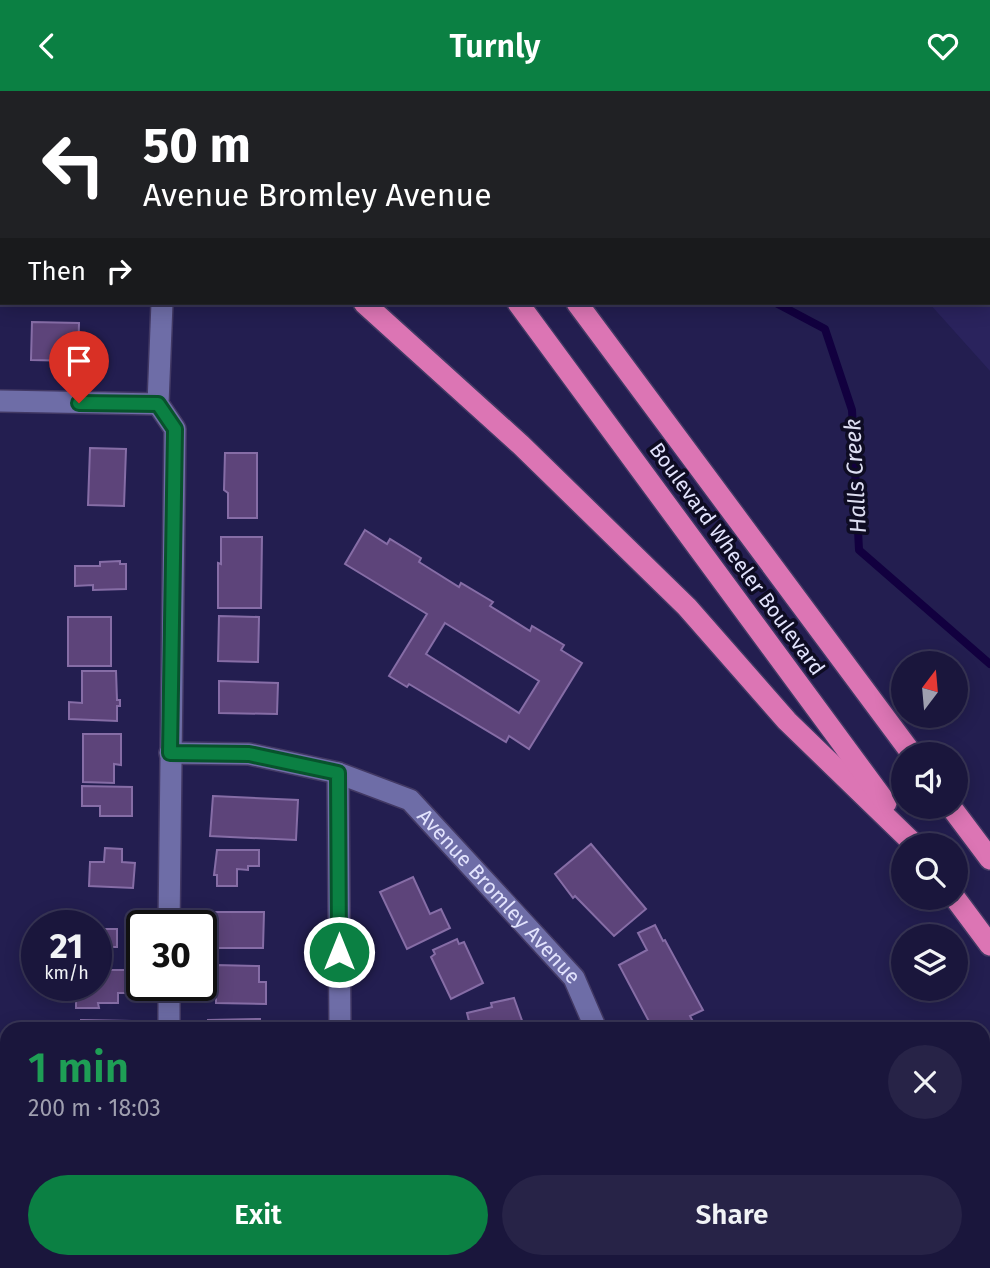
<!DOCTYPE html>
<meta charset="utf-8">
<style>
:root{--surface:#1a163c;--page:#272347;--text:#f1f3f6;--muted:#9f9faf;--line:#383556;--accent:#0b8043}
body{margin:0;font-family:"Fira Sans",sans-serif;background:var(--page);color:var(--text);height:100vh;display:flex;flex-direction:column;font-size:26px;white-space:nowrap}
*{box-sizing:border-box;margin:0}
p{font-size:23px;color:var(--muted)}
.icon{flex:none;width:38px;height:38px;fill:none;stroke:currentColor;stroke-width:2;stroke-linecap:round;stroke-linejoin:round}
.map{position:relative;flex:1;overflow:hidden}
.panel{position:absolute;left:0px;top:931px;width:990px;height:247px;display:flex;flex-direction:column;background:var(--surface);border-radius:21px 21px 0 0;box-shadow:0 4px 18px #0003,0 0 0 2px var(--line)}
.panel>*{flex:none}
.guide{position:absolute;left:0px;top:0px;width:990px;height:214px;box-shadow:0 4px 18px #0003,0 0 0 2px var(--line);background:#202124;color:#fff;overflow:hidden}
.needle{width:46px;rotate:16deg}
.tools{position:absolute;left:891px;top:560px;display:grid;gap:14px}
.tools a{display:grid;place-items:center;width:77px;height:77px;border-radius:50%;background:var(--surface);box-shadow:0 4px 18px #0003,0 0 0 2px var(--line);font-size:35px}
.speed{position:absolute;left:21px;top:819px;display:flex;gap:14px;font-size:35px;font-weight:700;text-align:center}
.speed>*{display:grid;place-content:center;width:91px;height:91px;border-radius:50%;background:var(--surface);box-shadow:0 4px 18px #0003,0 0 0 2px var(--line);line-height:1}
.speed small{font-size:18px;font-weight:400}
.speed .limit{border:4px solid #111;border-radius:10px;background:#fff;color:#111}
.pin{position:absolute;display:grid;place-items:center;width:60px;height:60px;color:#fff;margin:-72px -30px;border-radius:50% 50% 50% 0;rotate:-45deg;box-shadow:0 0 7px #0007}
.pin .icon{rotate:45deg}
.me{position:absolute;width:77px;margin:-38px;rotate:0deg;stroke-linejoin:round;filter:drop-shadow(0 0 5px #0008)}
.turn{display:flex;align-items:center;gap:24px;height:147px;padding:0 28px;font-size:32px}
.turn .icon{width:91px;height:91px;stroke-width:2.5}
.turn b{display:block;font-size:49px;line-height:60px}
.then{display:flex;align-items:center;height:66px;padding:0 28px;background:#0003;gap:14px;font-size:26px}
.round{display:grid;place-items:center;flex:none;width:74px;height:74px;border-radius:37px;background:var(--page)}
.overview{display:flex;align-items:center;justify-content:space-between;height:119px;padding:0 28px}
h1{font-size:42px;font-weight:600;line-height:52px;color:#1e9e55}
.action{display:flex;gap:14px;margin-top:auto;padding:14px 28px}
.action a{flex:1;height:80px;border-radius:42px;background:var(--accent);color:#fff;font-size:28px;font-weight:600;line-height:80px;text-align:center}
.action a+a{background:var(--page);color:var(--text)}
header{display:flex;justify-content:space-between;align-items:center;height:91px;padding:0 28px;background:var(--accent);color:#fff;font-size:32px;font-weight:600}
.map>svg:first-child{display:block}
</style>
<header><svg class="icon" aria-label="back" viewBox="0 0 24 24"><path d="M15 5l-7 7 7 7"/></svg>Turnly<svg class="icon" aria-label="heart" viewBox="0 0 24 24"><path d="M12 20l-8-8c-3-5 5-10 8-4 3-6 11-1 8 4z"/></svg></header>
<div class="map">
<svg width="990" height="1177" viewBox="0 0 990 1177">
<rect width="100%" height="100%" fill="#231e50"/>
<path fill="#2a235d" d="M650 0H990V280L929 212H989V2Z"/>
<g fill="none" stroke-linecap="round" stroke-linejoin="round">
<g stroke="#12003f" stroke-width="8">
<path d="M555 0 556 2"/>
<path d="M776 212 825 238 852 319 859 459 990 573"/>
</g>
</g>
<g fill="#5d447a" stroke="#866da6" stroke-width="2" fill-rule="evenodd">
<path d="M32 231 79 232 78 270 31 269Z"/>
<path d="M90 357 126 358 124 415 88 414Z"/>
<path d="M225 362H257V427H228V402L224 399Z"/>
<path d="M365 439 387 453 390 448 421 467 419 471 459 496 461 492 493 511 490 515 530 540 532 535 564 554 561 559 582 572 529 658 509 645 506 651 409 593 407 596 389 585 427 523 345 473ZM445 532 539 590 519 622 426 563Z"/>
<path d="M221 446H262L261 517H218V472L221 473Z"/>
<path d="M120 470V473H126V498L93 499V494L75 495V475H100V471Z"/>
<path d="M219 525 259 526 258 571 218 570Z"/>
<rect x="68" y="526" width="43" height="49"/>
<path d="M82 580H116L117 609H120V615H117V630L69 628V611L82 612Z"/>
<path d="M219 590 278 592 277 623 219 622Z"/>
<path d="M83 643H121V674L114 673V692L83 691Z"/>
<path d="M82 695 132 696V725H100V715H82Z"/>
<path d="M213 705 298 709 296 749 210 745Z"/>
<path d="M591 753 646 818 614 845 575 805 573 807 555 783Z"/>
<path d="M105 757 122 758V771L135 772 133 797 89 795 90 771H104Z"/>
<path d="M217 759H259V775H248V779L237 778V795H217V784H214Z"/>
<path d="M413 786 430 823 441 818 450 837 407 858 380 801Z"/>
<path d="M216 821H264L263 857H215Z"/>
<path d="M655 834 663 850 665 849 703 919 690 925 697 938H653L619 874 647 859 638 842Z"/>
<rect x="96" y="838" width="21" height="18"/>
<path d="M457 848 459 853 464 851 483 892 451 908 431 866 435 863 433 859Z"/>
<path d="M216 874 259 875V891H266V913L216 912Z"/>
<path d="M96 879H126V902H118V912H98L99 917H76V901H83V894H96Z"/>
<path d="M514 907 525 938H471L467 922 492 916 491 912Z"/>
<path d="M260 928V938H208V929Z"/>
<path d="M81 929 131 930V938H81Z"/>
<path d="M217 1171H248V1177H209L217 1176Z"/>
<rect x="535" y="1171" width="35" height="5"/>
<path d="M677 1171H721V1177H676Z"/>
</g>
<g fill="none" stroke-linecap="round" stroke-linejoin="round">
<g stroke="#423964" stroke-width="18">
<g id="lane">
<path d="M930 0 932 2"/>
<path d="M989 58 990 59"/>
</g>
</g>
<g stroke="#423964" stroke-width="24">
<g id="street">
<path d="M162 212 158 313 175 338 169 835"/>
<path d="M0 310 158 313"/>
<path id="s1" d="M170 662 249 663 338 682 410 709 574 887 596 938"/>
<path d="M338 682 340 938"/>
<path d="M169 938V894"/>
<path d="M632 1171V1177"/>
<path d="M168 1177V1171"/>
<path d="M339 1177V1171"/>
</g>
</g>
<g stroke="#423964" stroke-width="24">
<g id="highway">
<path d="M139 0 140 2"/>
<path d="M362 0 364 2"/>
<path d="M420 0 421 2"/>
<path d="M441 0 442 2"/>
<path d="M364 212 521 354 687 516 787 630 915 754"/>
<path d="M518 212 886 712"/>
<path d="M577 212 912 663"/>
<path d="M951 716 990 768"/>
<path d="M955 807 990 854"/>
</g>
</g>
<use href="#lane" stroke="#6e6da7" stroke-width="14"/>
<use href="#street" stroke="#6e6da7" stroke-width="21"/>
<use href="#highway" stroke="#dc75b4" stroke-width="21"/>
</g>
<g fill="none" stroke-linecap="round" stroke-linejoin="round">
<g stroke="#07532c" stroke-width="18">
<path id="route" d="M79 312 158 313 175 338 170 662 249 663 338 682 339 861"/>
</g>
<use href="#route" stroke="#0b8043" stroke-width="12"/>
</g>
<g text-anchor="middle" stroke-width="7" stroke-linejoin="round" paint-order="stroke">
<g font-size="21" fill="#e2e3fd" stroke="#0e0c23">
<text transform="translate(737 468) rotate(54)" y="7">Boulevard Wheeler Boulevard</text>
<text dy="7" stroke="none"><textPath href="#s1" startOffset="378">Avenue Bromley Avenue</textPath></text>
</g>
<g font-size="23" font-style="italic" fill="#dcddf1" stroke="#0e0c23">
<text transform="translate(855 385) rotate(-93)" y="8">Halls Creek</text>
</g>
</g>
</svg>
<div class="tools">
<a><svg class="needle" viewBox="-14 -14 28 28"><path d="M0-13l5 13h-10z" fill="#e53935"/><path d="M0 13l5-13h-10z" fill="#9f9faf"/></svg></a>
<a><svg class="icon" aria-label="sound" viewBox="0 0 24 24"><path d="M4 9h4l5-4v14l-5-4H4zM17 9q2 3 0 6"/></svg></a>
<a><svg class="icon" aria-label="search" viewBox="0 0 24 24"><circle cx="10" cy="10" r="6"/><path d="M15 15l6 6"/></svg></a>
<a><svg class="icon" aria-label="layers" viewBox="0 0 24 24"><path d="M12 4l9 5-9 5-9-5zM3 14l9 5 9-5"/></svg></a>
</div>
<div class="speed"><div>21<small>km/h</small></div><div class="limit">30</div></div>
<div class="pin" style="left:79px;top:312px;background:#d93025"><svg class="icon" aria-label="arrive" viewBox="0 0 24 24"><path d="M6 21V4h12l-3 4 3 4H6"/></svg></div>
<svg class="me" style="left:339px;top:861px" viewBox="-20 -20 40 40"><circle r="17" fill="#0b8043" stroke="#fff" stroke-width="3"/><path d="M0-11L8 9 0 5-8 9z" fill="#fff"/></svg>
<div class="guide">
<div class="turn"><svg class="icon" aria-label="left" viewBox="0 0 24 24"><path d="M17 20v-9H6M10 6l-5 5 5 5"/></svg><div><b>50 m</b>Avenue Bromley Avenue</div></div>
<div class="then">Then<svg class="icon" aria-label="right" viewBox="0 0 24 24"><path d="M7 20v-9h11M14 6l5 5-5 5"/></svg></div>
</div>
<section class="panel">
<div class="overview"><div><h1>1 min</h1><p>200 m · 18:03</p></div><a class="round"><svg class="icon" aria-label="close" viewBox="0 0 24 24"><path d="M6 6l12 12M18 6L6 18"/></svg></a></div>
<div class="action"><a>Exit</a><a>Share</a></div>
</section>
</div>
